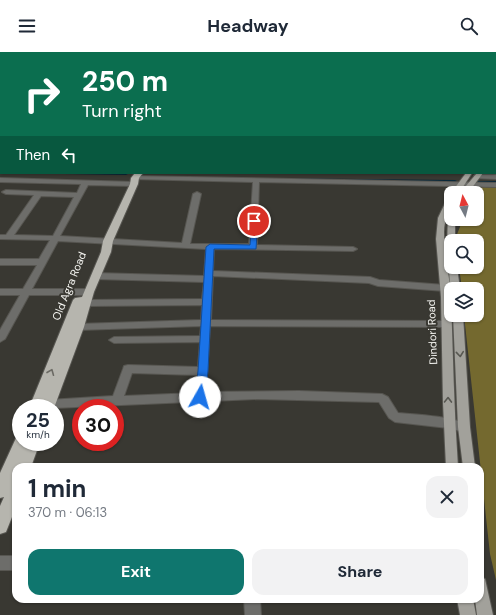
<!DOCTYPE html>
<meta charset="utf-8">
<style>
:root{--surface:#fff;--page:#f2f2f3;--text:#1f2937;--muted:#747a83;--accent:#0f766e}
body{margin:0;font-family:"DM Sans",sans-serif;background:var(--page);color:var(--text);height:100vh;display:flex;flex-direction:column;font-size:15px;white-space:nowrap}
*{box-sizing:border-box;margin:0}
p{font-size:13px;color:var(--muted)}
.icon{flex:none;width:22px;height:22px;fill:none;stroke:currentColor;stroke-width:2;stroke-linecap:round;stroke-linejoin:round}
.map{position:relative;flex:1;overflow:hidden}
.panel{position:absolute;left:12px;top:411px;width:472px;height:140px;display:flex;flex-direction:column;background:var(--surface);border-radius:12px;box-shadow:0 1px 3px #0004}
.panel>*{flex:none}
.guide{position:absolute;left:0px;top:0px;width:496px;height:122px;box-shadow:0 1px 3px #0004;background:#0b6e4f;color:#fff;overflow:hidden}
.needle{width:26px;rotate:353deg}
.controls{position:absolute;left:444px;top:134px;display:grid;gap:8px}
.controls a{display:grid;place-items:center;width:40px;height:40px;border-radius:8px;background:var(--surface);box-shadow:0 1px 3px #0004;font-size:20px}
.speed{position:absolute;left:12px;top:347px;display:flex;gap:8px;font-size:20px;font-weight:700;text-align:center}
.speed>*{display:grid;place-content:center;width:52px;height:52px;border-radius:50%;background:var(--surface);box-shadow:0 1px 3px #0004;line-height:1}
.speed small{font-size:10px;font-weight:400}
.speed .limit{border:6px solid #d22;background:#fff;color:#111}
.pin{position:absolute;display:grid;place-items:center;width:34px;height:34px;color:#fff;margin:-17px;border:2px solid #fff;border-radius:50%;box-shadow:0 1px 4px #0007}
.me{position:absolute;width:44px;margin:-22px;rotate:7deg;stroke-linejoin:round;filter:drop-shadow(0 0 3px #0008)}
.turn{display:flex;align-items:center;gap:14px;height:84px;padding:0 16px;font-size:18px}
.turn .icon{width:52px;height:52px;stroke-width:2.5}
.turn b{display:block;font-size:28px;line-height:34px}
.then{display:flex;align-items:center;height:38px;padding:0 16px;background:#0003;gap:8px;font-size:15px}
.round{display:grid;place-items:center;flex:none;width:42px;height:42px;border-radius:12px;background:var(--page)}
.headline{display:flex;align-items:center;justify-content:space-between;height:68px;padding:0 16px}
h1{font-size:24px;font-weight:700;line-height:30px}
.cta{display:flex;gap:8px;margin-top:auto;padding:8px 16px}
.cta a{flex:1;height:46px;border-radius:12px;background:var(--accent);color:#fff;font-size:16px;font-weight:700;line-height:46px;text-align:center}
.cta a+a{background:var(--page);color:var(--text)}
header{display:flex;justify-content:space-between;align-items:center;height:52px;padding:0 16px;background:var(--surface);font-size:18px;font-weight:700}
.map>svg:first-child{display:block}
</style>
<header><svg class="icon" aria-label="menu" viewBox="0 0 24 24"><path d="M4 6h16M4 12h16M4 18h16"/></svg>Headway<svg class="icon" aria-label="search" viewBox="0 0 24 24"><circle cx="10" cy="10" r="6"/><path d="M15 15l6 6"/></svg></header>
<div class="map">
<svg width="496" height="563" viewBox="0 0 496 563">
<rect width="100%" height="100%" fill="#393832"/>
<path fill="#444236" d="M0 0H176L1 1 0 28Z"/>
<path fill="#74692f" d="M481 135H496V528L490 502 464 263H477V237H462L459 215H477V189H456V185L463 167H477V141H475Z"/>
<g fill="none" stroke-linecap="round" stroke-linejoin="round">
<g fill="#092839" fill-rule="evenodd">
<path d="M0 119H1V121H3H0Z"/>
<path d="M63 121H128V122L126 123 65 122Z"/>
<path d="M259 126 455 128 457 129 455 130 261 128H259Z"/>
<path d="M475 129H496V131H477L475 130Z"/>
</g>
<g stroke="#575651" stroke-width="2">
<g id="minor">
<rect x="439" y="0" width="4" height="1"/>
<rect x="495" y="8" width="1" height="2"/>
<rect x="495" y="17" width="1" height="2"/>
<rect x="495" y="31" width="1" height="2"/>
<path d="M495 47 496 48V52L495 51Z"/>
<rect x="0" y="110" width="1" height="4"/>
<path d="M476 123H496V127L474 126V124Z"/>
<path d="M135 124 496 131V135L259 130 257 193 353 195 357 197 353 199 214 197 213 219 370 225 379 228 445 233 450 236 445 239 378 234 369 231 213 224 211 268 447 269 452 272 447 275 210 274 206 340 299 339 382 342 388 345 398 361C422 363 446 364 468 372L470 375 468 378 464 380 448 376 395 370 389 366 379 350 257 347 54 356 44 355 42 352 44 349 48 348 113 344 123 317 124 314 128 313 198 315 200 290 114 291 109 288 114 285 200 284 201 274 78 278 73 275 78 272 201 268 202 253 86 254 81 251 86 248 202 247 204 230 95 227 91 224 95 221 204 224 206 197 58 189 32 237H89L94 240 89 243H29L5 287 0 290V278L20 243H0V237H23L37 213H0V207H39L50 188 0 187V183H6L34 143 6 142 2 140 6 138 77 141 81 132 0 130V126L134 130 137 132 134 134 88 133 60 184 182 191 193 142 197 140 201 142 190 192H249L253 130 133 127V125ZM41 144 74 145 53 184 14 183ZM132 321 197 323 195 341 124 344Z"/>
<path d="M16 420V432L0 433V421Z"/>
<rect x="0" y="504" width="16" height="14"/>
<path d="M244 547H260L261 563H245Z"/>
</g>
</g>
<g stroke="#575651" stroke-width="2">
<g id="major">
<rect x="428" y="0" width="4" height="1"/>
<rect x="495" y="24" width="1" height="2"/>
<rect x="0" y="28" width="1" height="2"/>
<path d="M466 121H472L459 141H451Z"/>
<path d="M477 121H483L468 141H460Z"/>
<path d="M448 145H451C451 157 444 167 444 180 444 203 450 225 451 247 453 303 454 359 458 415H446L443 351 441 245 436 187 438 166Z"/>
<path d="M448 163H451V167H455V189H451V196L447 194Z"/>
<path d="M451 213V215H457L460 237H450L449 215Z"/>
<path d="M453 263H463L470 375 475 415H463L458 375Z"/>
<path d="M480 524 485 527 493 563H477L475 547H480Z"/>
<path d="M457 547H473L476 563H460Z"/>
</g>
</g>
<g stroke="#575651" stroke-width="2">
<g id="highway">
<rect x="181" y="0" width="4" height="1"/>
<path d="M135 121H143L139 126 138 132 113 189 111 200 94 240 84 275 54 356H29L73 248 75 246 82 245 101 200 103 189 130 132 131 126Z"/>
<path d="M21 384V390H40L31 415H16V420L12 428 16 427V455L6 480 0 482V454L4 445 0 446V421L16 386Z"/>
</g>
</g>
<use href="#minor" fill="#6d6d6a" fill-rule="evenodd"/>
<use href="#major" fill="#a2a19b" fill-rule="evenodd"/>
<use href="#highway" fill="#b6b5ae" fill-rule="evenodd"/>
</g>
<rect fill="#4b410c" x="373" y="0" width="24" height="1"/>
<defs><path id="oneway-chevron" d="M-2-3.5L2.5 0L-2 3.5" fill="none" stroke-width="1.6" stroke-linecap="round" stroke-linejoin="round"/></defs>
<g stroke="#585852">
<use href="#oneway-chevron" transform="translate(460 302) rotate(84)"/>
<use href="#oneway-chevron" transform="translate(448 348) rotate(-89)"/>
</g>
<use stroke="#6b6a64" href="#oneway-chevron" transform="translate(51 320) rotate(-68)"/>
<path fill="#1a73e8" stroke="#114b97" d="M252 167 258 169 256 197H214L208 319 205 345 204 347H196L195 345 198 319 206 195 210 192 250 193Z"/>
<g text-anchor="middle" stroke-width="4" stroke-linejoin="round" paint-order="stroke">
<g font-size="11" fill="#f5f5f1" stroke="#393832">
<text transform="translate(69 234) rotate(-68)" y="4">Old Agra Road</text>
<text transform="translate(432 280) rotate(-92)" y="4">Dindori Road</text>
</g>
</g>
</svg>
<div class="controls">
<a><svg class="needle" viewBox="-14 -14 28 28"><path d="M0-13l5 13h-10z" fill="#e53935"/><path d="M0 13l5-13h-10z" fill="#747a83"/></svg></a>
<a><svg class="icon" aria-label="search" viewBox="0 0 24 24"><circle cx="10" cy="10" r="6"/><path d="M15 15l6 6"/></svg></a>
<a><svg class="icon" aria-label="layers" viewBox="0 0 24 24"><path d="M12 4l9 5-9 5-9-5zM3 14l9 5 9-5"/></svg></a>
</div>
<div class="speed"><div>25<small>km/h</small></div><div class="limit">30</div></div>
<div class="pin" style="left:254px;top:169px;background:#d93025"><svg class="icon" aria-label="arrive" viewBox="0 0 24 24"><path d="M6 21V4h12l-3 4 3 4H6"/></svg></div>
<svg class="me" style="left:200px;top:345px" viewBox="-20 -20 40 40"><circle r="19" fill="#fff"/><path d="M0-13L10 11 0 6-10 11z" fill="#1a73e8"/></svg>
<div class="guide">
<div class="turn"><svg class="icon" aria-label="right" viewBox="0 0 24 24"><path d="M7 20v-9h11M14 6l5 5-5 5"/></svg><div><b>250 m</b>Turn right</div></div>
<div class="then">Then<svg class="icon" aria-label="left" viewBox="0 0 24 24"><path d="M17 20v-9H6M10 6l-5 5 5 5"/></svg></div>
</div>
<section class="panel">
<div class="headline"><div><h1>1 min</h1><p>370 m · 06:13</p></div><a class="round"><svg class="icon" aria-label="close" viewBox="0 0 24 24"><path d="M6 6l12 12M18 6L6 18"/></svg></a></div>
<div class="cta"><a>Exit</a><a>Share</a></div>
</section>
</div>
